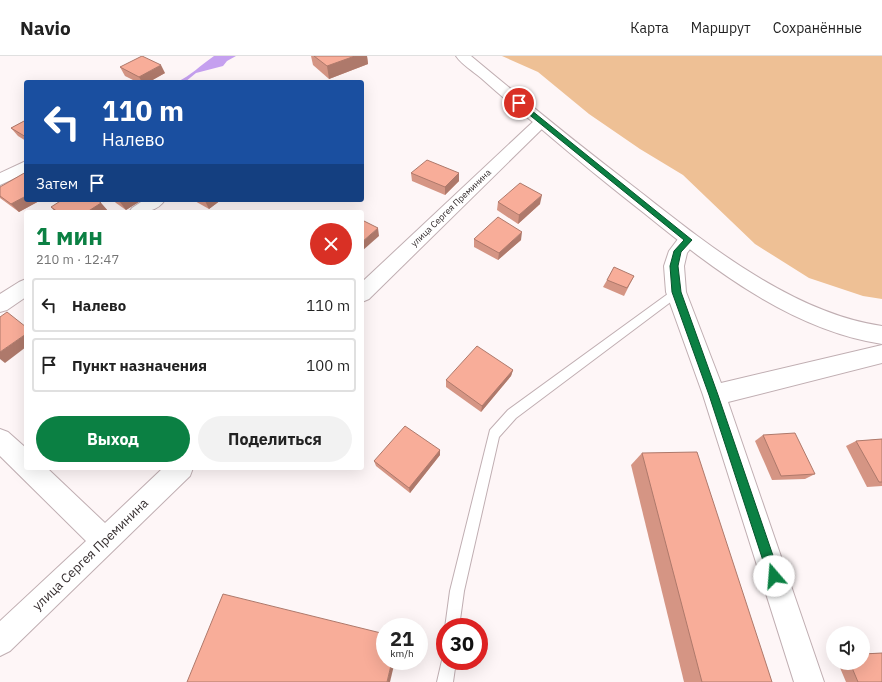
<!DOCTYPE html>
<html lang="ru">
<meta charset="utf-8">
<style>
:root{--surface:#fff;--page:#f2f2f2;--text:#222;--muted:#767676;--line:#e0e0e0;--accent:#0b8043}
body{margin:0;font-family:"IBM Plex Sans",sans-serif;background:var(--page);color:var(--text);height:100vh;display:flex;flex-direction:column;font-size:15px;white-space:nowrap}
*{box-sizing:border-box;margin:0}
p{font-size:13px;color:var(--muted)}
.icon{flex:none;width:22px;height:22px;fill:none;stroke:currentColor;stroke-width:2;stroke-linecap:round;stroke-linejoin:round}
.map{position:relative;flex:1;overflow:hidden}
.panel{position:absolute;left:24px;top:154px;width:340px;height:260px;display:flex;flex-direction:column;background:var(--surface);border-radius:4px;box-shadow:0 4px 16px #0002}
.panel>*{flex:none}
.hud{position:absolute;left:24px;top:24px;width:340px;height:122px;border-radius:4px;box-shadow:0 4px 16px #0002;background:#1a4fa0;color:#fff;overflow:hidden}
.buttons{position:absolute;left:826px;top:570px;display:grid;gap:8px}
.buttons a{display:grid;place-items:center;width:44px;height:44px;border-radius:50%;background:var(--surface);box-shadow:0 4px 16px #0002;font-size:20px}
.speed{position:absolute;left:376px;top:562px;display:flex;gap:8px;font-size:20px;font-weight:700;text-align:center}
.speed>*{display:grid;place-content:center;width:52px;height:52px;border-radius:50%;background:var(--surface);box-shadow:0 4px 16px #0002;line-height:1}
.speed small{font-size:10px;font-weight:400}
.speed .limit{border:6px solid #d22;background:#fff;color:#111}
.pin{position:absolute;display:grid;place-items:center;width:34px;height:34px;color:#fff;margin:-17px;border:2px solid #fff;border-radius:50%;box-shadow:0 1px 4px #0007}
.me{position:absolute;width:44px;margin:-22px;rotate:342deg;stroke-linejoin:round;filter:drop-shadow(0 0 3px #0008)}
.turn{display:flex;align-items:center;gap:14px;height:84px;padding:0 12px;font-size:18px}
.turn .icon{width:52px;height:52px;stroke-width:2.5}
.turn b{display:block;font-size:28px;line-height:34px}
.then{display:flex;align-items:center;height:38px;padding:0 12px;background:#0003;gap:8px;font-size:15px}
.round{display:grid;place-items:center;flex:none;width:42px;height:42px;border-radius:21px;background:var(--page)}
.overview{display:flex;align-items:center;justify-content:space-between;height:68px;padding:0 12px}
h1{font-size:24px;font-weight:700;line-height:30px;color:var(--accent)}
.action{display:flex;gap:8px;margin-top:auto;padding:8px 12px}
.action a{flex:1;height:46px;border-radius:24px;background:var(--accent);color:#fff;font-size:16px;font-weight:700;line-height:46px;text-align:center}
.action a+a{background:var(--page);color:var(--text)}
ul{padding:0;list-style:none}
li{display:flex;align-items:center;gap:12px;height:54px;margin:0 8px 6px;padding:0 4px;border:2px solid var(--line);border-radius:4px}
li div{flex:1}
li b{display:block;font-size:15px}
li em{font-style:normal}
header{display:flex;align-items:center;gap:24px;box-sizing:border-box;height:56px;padding:0 20px;background:var(--surface);border-bottom:1px solid var(--line)}
header strong{font-size:19px}
nav{display:flex;gap:22px;margin-inline-start:auto;font-size:14px}
.map>svg:first-child{display:block}
</style>
<header>
<strong>Navio</strong>
<nav><a>Карта</a><a>Маршрут</a><a>Сохранённые</a></nav>
</header>
<div class="map">
<svg width="882" height="626" viewBox="0 0 882 626">
<rect width="100%" height="100%" fill="#fef6f7"/>
<path fill="#eec095" d="M502 0H882V243L863 240 809 222 755 188 683 119 640 93 589 58 538 16Z"/>
<path fill="#c5a0ef" d="M214 0H236L227 5 223 10 196 17 185 26H177C190 20 201 9 214 0Z"/>
<g fill="none" stroke-linecap="round" stroke-linejoin="round">
<g stroke="#c0aeb2" stroke-width="2">
<g id="service">
<path d="M676 232 680 233 681 236 680 239 516 362 499 381 464 535 459 571 445 572 450 535 490 374 508 354Z"/>
<path d="M445 599V605H456L453 626H437L443 600Z"/>
</g>
</g>
<g stroke="#c0aeb2" stroke-width="2">
<g id="minor">
<path d="M541 61 546 63 549 66 546 69 369 243 362 246V226L536 63Z"/>
<path d="M26 105V117L0 129V117Z"/>
<path d="M144 144H165C156 157 143 156 129 156L132 152Z"/>
<path d="M688 177 695 179 697 184 687 197 684 210 686 236 721 327 882 289V307L728 346 824 626H794L703 339 666 236 664 210 669 195 681 179Z"/>
<path d="M26 223V241L7 254 0 256V238L19 226Z"/>
<path d="M0 373 8 376 26 392V412H47L105 467 163 412H193L190 420 10 595 0 600V565L86 485 0 400Z"/>
</g>
</g>
<g stroke="#c0aeb2" stroke-width="2">
<path id="tertiary" d="M456 0H471C525 45 579 89 634 131 704 186 791 257 882 270V288C791 274 713 213 644 157 608 129 573 100 539 71 519 55 500 39 481 22 473 15 462 9 456 0Z"/>
</g>
<use href="#service" fill="#fff" fill-rule="evenodd"/>
<use href="#minor" fill="#fff" fill-rule="evenodd"/>
<use href="#tertiary" fill="#fff" fill-rule="evenodd"/>
</g>
<g fill="#d59584">
<path d="M311 0H367L368 8 329 23 313 9Z"/>
<path d="M120 11 165 17 149 26H137L125 20Z"/>
<path d="M26 64V85L18 80 11 72Z"/>
<path d="M411 117 459 125 445 139 412 125Z"/>
<path d="M0 131 26 144H41L19 156 0 142Z"/>
<path d="M113 144H142L126 154 116 147Z"/>
<path d="M193 144H221L209 153Z"/>
<path d="M498 146 540 148 518 168 497 154Z"/>
<path d="M101 147 108 155 107 156H55L51 151Z"/>
<path d="M474 183 521 184 498 204 474 191Z"/>
<path d="M634 220 624 240 603 231 607 224Z"/>
<path d="M513 314 511 320 481 356 446 331V324Z"/>
<path d="M763 379 815 418 805 423 772 424 755 385Z"/>
<path d="M882 383V430L867 431 846 390 856 385Z"/>
<path d="M440 394V399L410 437 376 410 374 405Z"/>
<path d="M642 397 772 626H684L631 409Z"/>
<path d="M863 597H882V626H846L838 607H863Z"/>
</g>
<g fill="#ae796b">
<path d="M355 0H367L368 8 329 23 327 10Z"/>
<path d="M161 9 165 17 149 26H142L139 21Z"/>
<path d="M459 117V125L445 139V131Z"/>
<path d="M542 139 540 148 518 168 519 159Z"/>
<path d="M26 140V144H41L19 156 11 148Z"/>
<path d="M124 144H142L126 154 120 146Z"/>
<path d="M206 144H221L209 153 205 145Z"/>
<path d="M101 147 108 155 107 156H87Z"/>
<path d="M378 172 379 180 362 195V186Z"/>
<path d="M522 176 521 184 498 204 499 197Z"/>
<path d="M26 278V291L5 307 0 303V296Z"/>
<path d="M513 314 511 320 481 356 482 350Z"/>
<path d="M440 394V399L410 437 409 432Z"/>
<path d="M392 605H395L390 626H387Z"/>
</g>
<g fill="#f8ad99" stroke="#ae796b">
<path d="M142 0 161 9 139 21 120 11Z"/>
<path d="M314 0H355L327 10Z"/>
<path d="M26 64V81L11 72Z"/>
<path d="M427 104 459 117 445 131 411 117Z"/>
<path d="M26 116V140L11 148 0 140V131Z"/>
<path d="M520 127 542 139 519 159 498 146Z"/>
<path d="M62 144H97L101 147 87 156H58L51 151Z"/>
<path d="M117 144H124L120 146Z"/>
<path d="M498 161 522 176 499 197 474 183Z"/>
<path d="M362 164 378 172 362 186Z"/>
<path d="M614 211 634 220 627 232 607 224Z"/>
<path d="M7 256 26 271V278L0 296V261Z"/>
<path d="M477 290 513 314 482 350 446 324Z"/>
<path d="M405 370 440 394 409 432 374 405Z"/>
<path d="M795 377 815 418 781 420 763 379Z"/>
<path d="M882 383V426H879L856 385Z"/>
<path d="M697 396 772 626H702L642 397Z"/>
<path d="M223 538 385 578V605H392L387 626H187Z"/>
<path d="M882 597V626H858L850 607H863V598Z"/>
</g>
<path fill="#0b8043" stroke="#07532c" d="M516 46H521L692 184 681 196 678 210 681 236 718 339 780 520 778 524 774 526 770 524 768 520 709 339 672 236 670 210 674 195 684 184 516 48Z"/>
<g text-anchor="middle" stroke-width="3" stroke-linejoin="round" paint-order="stroke">
<g font-size="9" fill="#352e2f" stroke="#fff">
<text transform="translate(451 152) rotate(-44)" y="3">улица Сергея Преминина</text>
</g>
<g font-size="13" fill="#352e2f" stroke="#fff">
<text transform="translate(90 498) rotate(-44)" y="5">улица Сергея Преминина</text>
</g>
</g>
</svg>
<div class="buttons">
<a><svg class="icon" aria-label="sound" viewBox="0 0 24 24"><path d="M4 9h4l5-4v14l-5-4H4zM17 9q2 3 0 6"/></svg></a>
</div>
<div class="speed"><div>21<small>km/h</small></div><div class="limit">30</div></div>
<div class="pin" style="left:519px;top:47px;background:#d93025"><svg class="icon" aria-label="arrive" viewBox="0 0 24 24"><path d="M6 21V4h12l-3 4 3 4H6"/></svg></div>
<svg class="me" style="left:774px;top:520px" viewBox="-20 -20 40 40"><circle r="19" fill="#fff"/><path d="M0-13L10 11 0 6-10 11z" fill="#0b8043"/></svg>
<div class="hud">
<div class="turn"><svg class="icon" aria-label="left" viewBox="0 0 24 24"><path d="M17 20v-9H6M10 6l-5 5 5 5"/></svg><div><b>110 m</b>Налево</div></div>
<div class="then">Затем<svg class="icon" aria-label="arrive" viewBox="0 0 24 24"><path d="M6 21V4h12l-3 4 3 4H6"/></svg></div>
</div>
<section class="panel">
<div class="overview"><div><h1>1 мин</h1><p>210 m · 12:47</p></div><a class="round" style="background:#d93025;color:#fff"><svg class="icon" aria-label="close" viewBox="0 0 24 24"><path d="M6 6l12 12M18 6L6 18"/></svg></a></div>
<ul>
<li><svg class="icon" aria-label="left" viewBox="0 0 24 24"><path d="M17 20v-9H6M10 6l-5 5 5 5"/></svg><div><b>Налево</b></div><em>110 m</em></li>
<li><svg class="icon" aria-label="arrive" viewBox="0 0 24 24"><path d="M6 21V4h12l-3 4 3 4H6"/></svg><div><b>Пункт назначения</b></div><em>100 m</em></li>
</ul>
<div class="action"><a>Выход</a><a>Поделиться</a></div>
</section>
</div>
